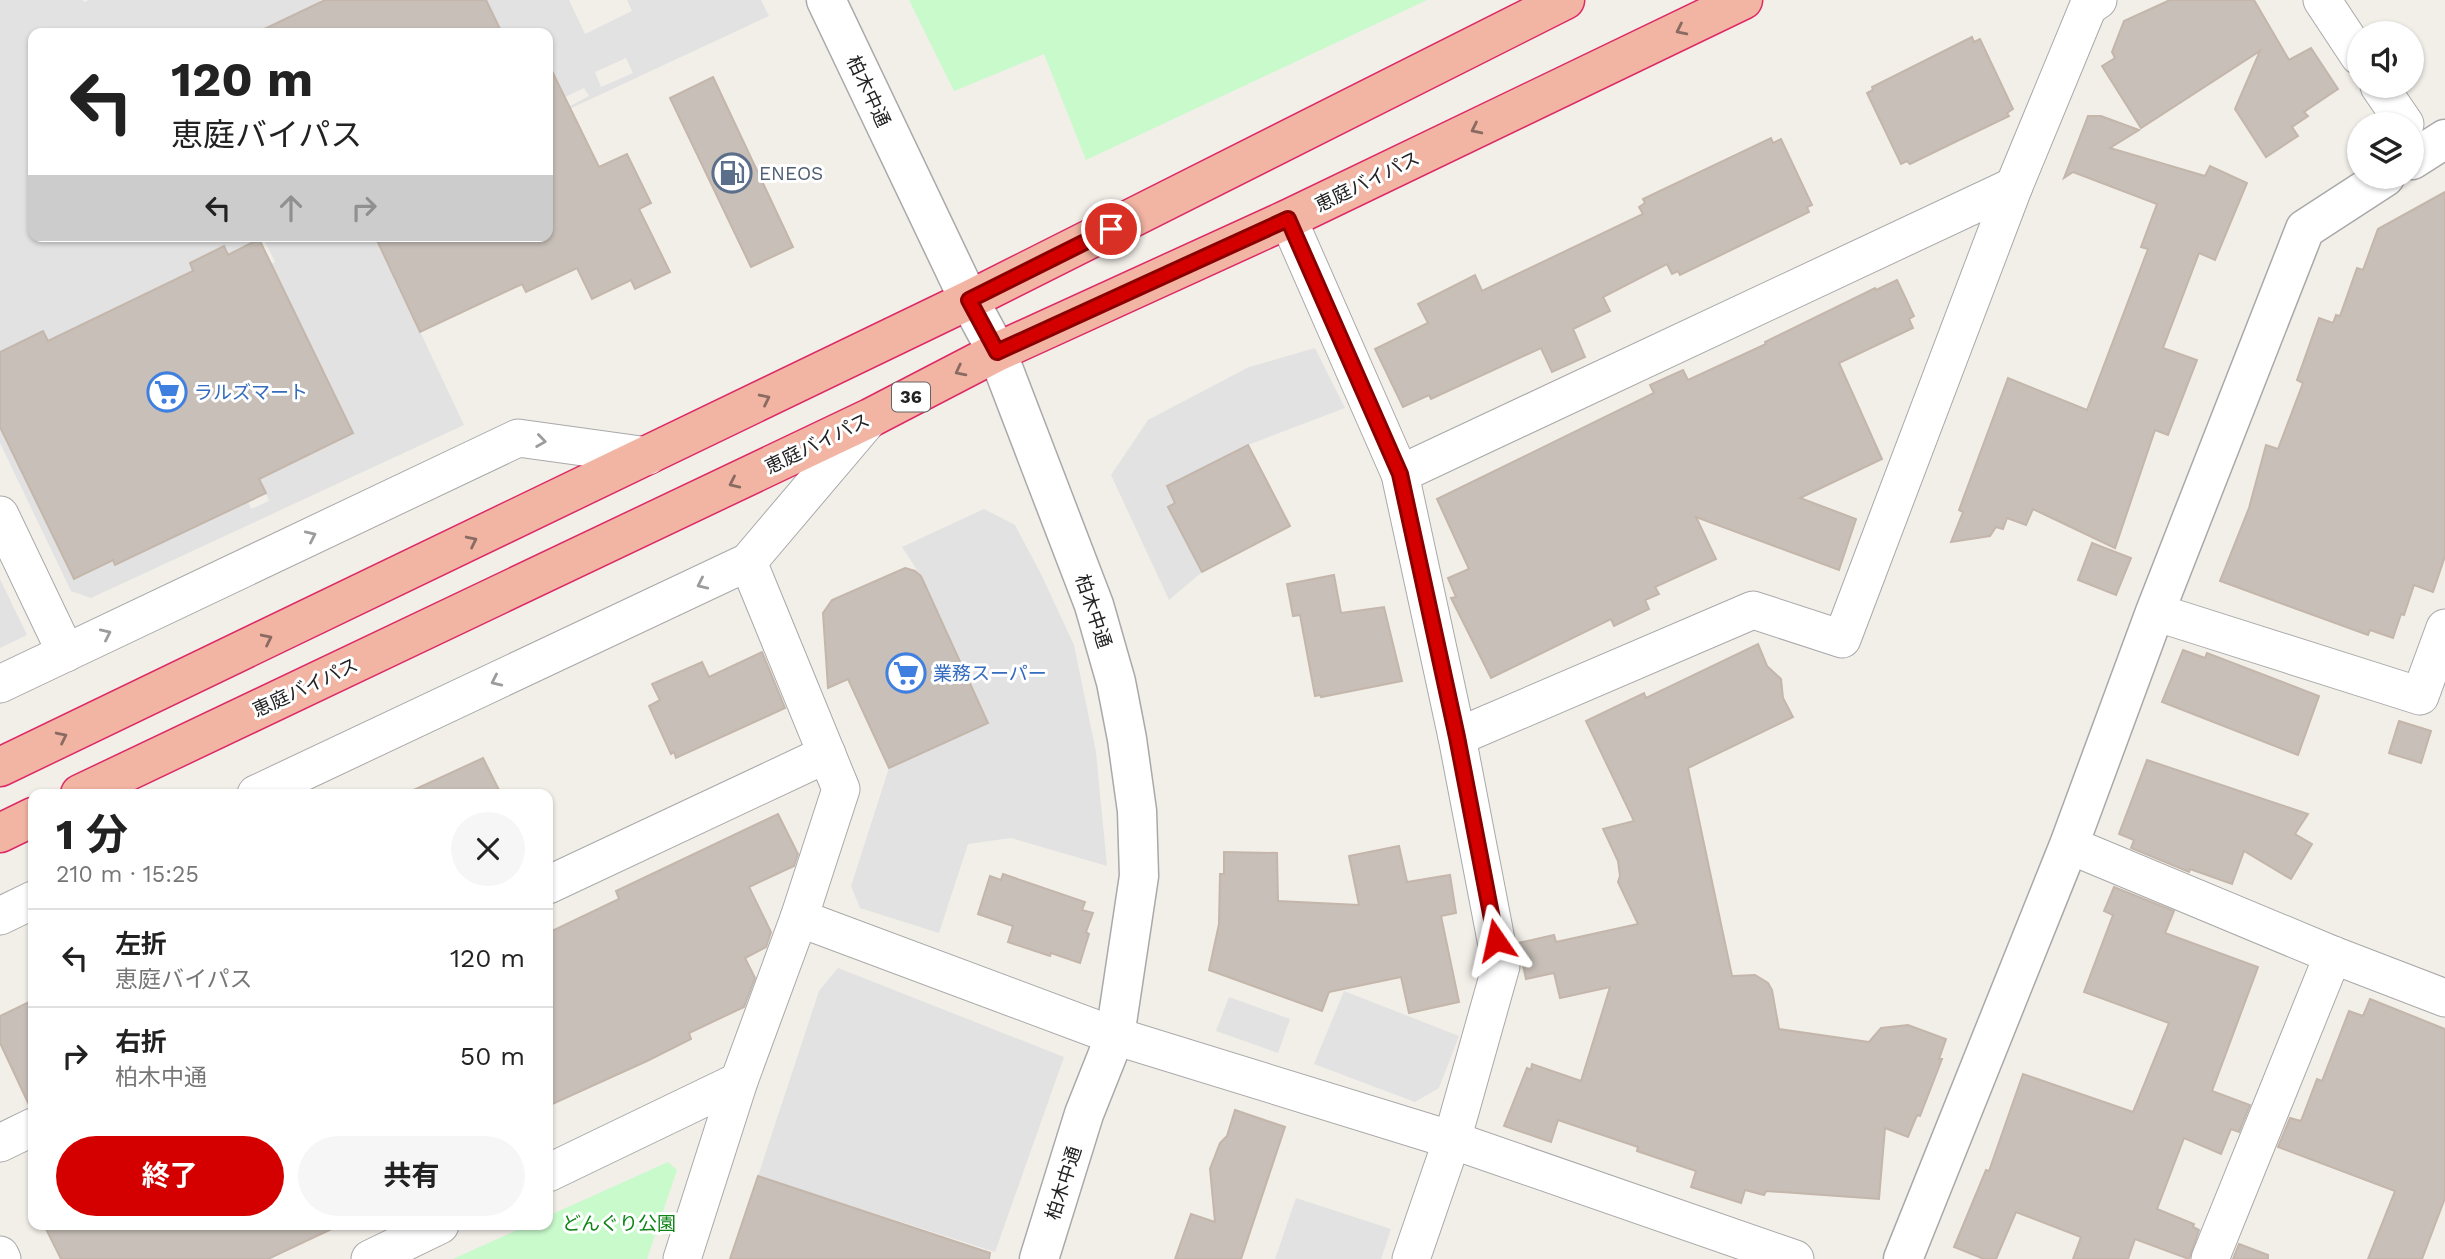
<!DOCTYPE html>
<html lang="ja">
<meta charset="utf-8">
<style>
:root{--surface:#fff;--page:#f6f6f6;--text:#222;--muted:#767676;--line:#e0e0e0;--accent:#d40000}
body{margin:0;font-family:"Work Sans","Noto Sans JP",sans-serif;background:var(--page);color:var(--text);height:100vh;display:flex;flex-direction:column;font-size:26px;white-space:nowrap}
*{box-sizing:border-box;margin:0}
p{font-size:23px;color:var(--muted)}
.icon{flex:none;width:38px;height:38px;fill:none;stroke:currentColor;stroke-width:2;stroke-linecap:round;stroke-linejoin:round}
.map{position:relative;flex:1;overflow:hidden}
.details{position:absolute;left:28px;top:789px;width:525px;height:441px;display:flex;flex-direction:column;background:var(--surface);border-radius:14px;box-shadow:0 2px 5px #0004}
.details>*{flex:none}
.guide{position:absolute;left:28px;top:28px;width:525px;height:214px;border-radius:14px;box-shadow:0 2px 5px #0004;background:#fff;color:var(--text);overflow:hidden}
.fabs{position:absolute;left:2347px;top:21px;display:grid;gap:14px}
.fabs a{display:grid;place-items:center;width:77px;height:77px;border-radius:50%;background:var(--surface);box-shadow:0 2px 5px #0004;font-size:35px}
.pin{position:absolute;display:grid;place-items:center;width:60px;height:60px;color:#fff;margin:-30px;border:4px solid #fff;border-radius:50%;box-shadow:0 2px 7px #0007}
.me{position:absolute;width:77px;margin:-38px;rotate:349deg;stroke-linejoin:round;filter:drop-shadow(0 0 5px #0008)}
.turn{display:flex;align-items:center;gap:24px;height:147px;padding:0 28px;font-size:32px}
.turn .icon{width:91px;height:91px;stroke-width:2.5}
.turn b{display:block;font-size:49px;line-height:60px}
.lanes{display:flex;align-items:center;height:66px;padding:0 28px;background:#0003;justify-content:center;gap:35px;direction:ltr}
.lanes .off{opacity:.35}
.round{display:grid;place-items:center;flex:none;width:74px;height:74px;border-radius:37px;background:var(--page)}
.overview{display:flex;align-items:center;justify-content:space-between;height:119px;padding:0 28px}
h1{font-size:42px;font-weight:700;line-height:52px}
.action{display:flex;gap:14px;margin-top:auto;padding:14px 28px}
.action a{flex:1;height:80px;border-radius:42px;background:var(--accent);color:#fff;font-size:28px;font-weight:700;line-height:80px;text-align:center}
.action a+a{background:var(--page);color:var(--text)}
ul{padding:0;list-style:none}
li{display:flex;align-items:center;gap:21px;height:98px;padding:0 28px;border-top:2px solid var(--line)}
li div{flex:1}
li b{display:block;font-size:26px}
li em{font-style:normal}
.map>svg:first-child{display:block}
</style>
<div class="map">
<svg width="2445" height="1259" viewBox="0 0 2445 1259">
<rect width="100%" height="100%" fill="#f2efe9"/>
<g fill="#c8facc">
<path d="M909 0H1427L1086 160 1044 54 954 91Z"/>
<path d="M668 1162 677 1170 647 1259H453L528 1225H548V1216Z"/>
</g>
<g fill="#e2e2e2" fill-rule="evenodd">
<path d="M0 0H83L84 2 89 0H320L321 2 274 25 278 33H33V236H375L464 425 91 598 71 591 0 443V427L74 579 113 560 115 565 208 521 202 507 353 433 271 264 275 262 263 238 228 255 224 247 190 263 193 271 48 341 0 357ZM264 489 269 501 251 509 246 497Z"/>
<path d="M486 0H569L585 34 632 11 627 0H761L769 16 548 119V33H502ZM626 58 633 73 601 87 595 72ZM584 88 589 96 570 106 565 97Z"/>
<path d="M1315 348 1345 408 1248 445 1167 486 1175 503 1168 507 1202 572 1169 600 1111 475 1148 420 1249 367Z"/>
<path d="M984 509 1015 525 1041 574 1074 645 1096 752 1107 866 1011 838 968 844 939 933 860 908 851 886 889 768 988 723 921 576 902 547Z"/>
<path d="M0 579 27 635 0 648Z"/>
<path d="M838 968 1064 1057 995 1252 758 1176 819 991Z"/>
<path d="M1344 991 1459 1036 1439 1088 1415 1102 1314 1064Z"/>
<path d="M1229 997 1290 1019 1278 1053 1216 1031Z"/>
<path d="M1296 1198 1391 1229 1381 1259H1275Z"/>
</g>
<g fill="#c7bfb8" stroke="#c4b6ab" stroke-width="2">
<path d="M325 0H486L502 33H256Z"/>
<path d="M2170 0H2254L2289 60 2311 48 2338 89 2304 112 2308 116 2292 127 2298 136 2266 157 2235 109 2260 51 2141 128 2102 66 2115 58 2112 52 2124 21Z"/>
<path d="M1972 37 1974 42 1980 39 2013 109 2007 113 2009 116 1953 143 1910 164 1907 161 1901 164 1867 93 1873 90 1872 87Z"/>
<path d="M548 63 599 167 627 154 651 203 639 209 670 272 635 289 631 280 592 299 577 268 526 292 522 284 420 332 375 236H548Z"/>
<path d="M713 77 793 247 751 267 670 98Z"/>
<path d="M2088 116H2101L2139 130 2110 148 2205 176 2210 166 2247 183 2215 260 2199 253 2163 348 2197 360 2168 435 2155 430 2115 548 2033 509 2026 525 2007 518 2003 529 1996 527 1990 536 1951 542 1963 512 1959 510 2008 378 2087 410 2148 249 2141 247 2157 204 2073 172 2064 178Z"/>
<path d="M1771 138 1773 143 1781 139 1812 205 1807 207 1809 212 1680 275 1678 271 1672 274 1667 264 1603 297 1610 311 1573 329 1585 357 1552 372 1541 348 1431 399 1429 395 1403 407 1375 349 1428 323 1418 304 1475 275 1482 291 1643 214 1639 207 1645 203 1643 199Z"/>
<path d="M2445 192V556L2433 592 2414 585 2404 615 2401 614 2393 638 2370 630 2368 635 2220 581 2249 508 2266 445 2278 449 2303 383 2297 380 2319 318 2333 323 2336 315 2340 316 2357 268 2363 270 2378 229Z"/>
<path d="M259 239 353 433 259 479 266 493 115 565 113 560 74 579 0 427V352L43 331 48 341 193 271 190 263 224 246 228 255Z"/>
<path d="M1897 280 1914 316 1909 319 1913 328 1839 363 1882 459 1800 498 1856 519 1839 570 1696 517 1716 559 1655 587 1659 594 1645 600 1649 609 1614 626 1611 619 1491 678 1451 598 1456 597 1448 578 1469 569 1437 499 1654 393 1650 385 1683 370 1688 380 1766 344 1765 342 1875 288 1876 290Z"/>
<path d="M1248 445 1290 526 1202 572 1168 507 1175 503 1167 486Z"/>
<path d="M2092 543 2131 558 2116 595 2078 580Z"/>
<path d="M905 568 915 571 921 576 988 723 889 768 848 679 828 688 823 613 832 600Z"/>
<path d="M1334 575 1341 613 1384 607 1402 681 1321 697 1320 695 1315 696 1300 615 1293 616 1287 584Z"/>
<path d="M1758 644 1767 666 1781 679 1783 698 1793 717 1688 768 1732 976 1755 975 1768 983 1772 990 1779 1029 1869 1042 1881 1028 1908 1025 1946 1039 1939 1059H1942L1920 1116 1917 1115 1908 1137 1885 1128 1879 1199 1766 1191 1764 1195 1745 1190 1741 1203 1691 1187 1696 1171 1637 1151 1638 1147 1558 1120 1551 1142 1504 1126 1527 1068 1531 1070 1532 1064 1581 1081 1610 987 1560 998 1554 973 1526 979 1518 943 1554 935 1556 942 1638 924 1618 882 1620 876 1618 861 1603 829 1634 821 1586 721 1644 693 1646 698Z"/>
<path d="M2183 650 2205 658 2207 653 2319 696 2298 755 2162 702Z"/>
<path d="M762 652 785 708 676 758 674 752 671 754 649 706 660 700 652 684 702 662 709 677Z"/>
<path d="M2399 721 2431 731 2421 763 2389 753Z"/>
<path d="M483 758 501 794H405Z"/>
<path d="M2147 760 2308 814 2295 834 2312 844 2291 879 2244 851 2232 884 2190 869 2189 872 2131 848 2134 840 2119 834Z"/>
<path d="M778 814 798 854 794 866 749 887 771 932 766 947 745 958 755 978 744 1007 689 1033 691 1039 647 1061 548 1106V933L619 899 616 891Z"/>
<path d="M1399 846 1407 882 1450 875 1456 913 1441 916 1459 1002 1409 1013 1401 977 1329 992 1322 1011 1209 970 1219 924 1220 874H1224V852L1277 853 1278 901 1359 905 1349 856Z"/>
<path d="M1003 874 1085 902 1082 910 1093 913 1086 932 1089 934 1080 963 1051 953 1050 956 1008 942 1013 926 978 914 990 876 1001 880Z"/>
<path d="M2114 887 2174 911 2165 933 2258 967 2212 1091 2250 1105 2239 1132 2231 1129 2221 1154 2184 1138 2157 1209 2194 1224 2193 1227 2199 1230 2189 1259 2135 1239 2128 1259H2073L2081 1237 2016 1212 1996 1259H1984L1954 1247 1986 1170 1989 1171 2023 1074 2133 1112 2169 1023 2084 992 2113 915 2104 911Z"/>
<path d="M2370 999 2445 1029V1198L2422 1259H2368L2395 1191 2278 1147 2290 1118 2301 1121 2317 1079 2322 1081 2349 1011 2363 1016Z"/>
<path d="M33 1000V1106L30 1107 0 1043V1016Z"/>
<path d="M1235 1110 1285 1127 1241 1259H1175L1191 1214 1215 1222 1210 1169 1220 1143 1227 1136Z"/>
<path d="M758 1176 990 1253 989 1259H730Z"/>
<path d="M44 1225H340L268 1259H61Z"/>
<path d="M2239 1244 2268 1255V1259H2233Z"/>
</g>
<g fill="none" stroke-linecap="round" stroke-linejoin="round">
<g stroke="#a9a9a9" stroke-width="39">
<g id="minor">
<path d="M2322 0 2359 56"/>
<path d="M2379 86 2405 124"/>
<path d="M1288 219 1400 474 1457 737 1501 966 1452 1140 1411 1259"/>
<path d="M1400 474 2014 186"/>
<path d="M0 515 66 653"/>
<path d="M2155 612 2420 696 2445 628"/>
<path d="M0 684 518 438 648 456"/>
<path d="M1457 737 1753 610 1842 639 2014 186 2088 7 2098 0"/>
<path d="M256 794 748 562 870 418"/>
<path d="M2069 845 2333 955 2445 998"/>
<path d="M548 885 827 754"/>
<path d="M0 916 33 900"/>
<path d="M799 918 1115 1036 1452 1140 1795 1259"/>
<path d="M0 1143 33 1127"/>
<path d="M548 1173 739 1081"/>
<path d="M0 1255 2 1259"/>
<path d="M370 1259 440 1225"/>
<path d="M682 1259 739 1081 799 918 841 789 748 562"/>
<path d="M2210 1259 2333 955"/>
</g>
</g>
<g stroke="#a9a9a9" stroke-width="41">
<g id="tertiary">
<path d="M826 0 969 300 997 352 1094 605 1116 682 1127 739 1137 811 1139 876 1115 1036 1084 1114 1039 1259"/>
<path d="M2412 160 2445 139"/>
<path d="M1903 1259 2069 845 2155 612 2305 229 2385 177"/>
</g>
</g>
<g stroke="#dc2a67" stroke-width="41">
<g id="trunk">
<path d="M0 767 969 300 1565 0"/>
<path d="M80 794 870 418 997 352 1288 219 1743 0"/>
<path d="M0 833 33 817"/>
</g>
</g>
<use href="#minor" stroke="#fff" stroke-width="37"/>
<use href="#tertiary" stroke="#fff" stroke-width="38"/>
<use href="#trunk" stroke="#f2b4a3" stroke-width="38"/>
</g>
<defs><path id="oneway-chevron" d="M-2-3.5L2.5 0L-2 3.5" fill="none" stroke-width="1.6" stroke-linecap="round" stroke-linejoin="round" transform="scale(1.75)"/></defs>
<g stroke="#8a6b62">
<use href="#oneway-chevron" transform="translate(1681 30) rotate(154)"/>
<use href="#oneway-chevron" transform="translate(1476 129) rotate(154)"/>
<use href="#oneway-chevron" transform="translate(960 371) rotate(153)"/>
<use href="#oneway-chevron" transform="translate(765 399) rotate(-26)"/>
<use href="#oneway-chevron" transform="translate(734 483) rotate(155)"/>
<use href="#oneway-chevron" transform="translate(472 541) rotate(-26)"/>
<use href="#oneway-chevron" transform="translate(267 639) rotate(-26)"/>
<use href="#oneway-chevron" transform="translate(62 737) rotate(-26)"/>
</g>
<g stroke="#9c9c9c">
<use href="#oneway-chevron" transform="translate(541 441) rotate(8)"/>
<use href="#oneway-chevron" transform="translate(311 536) rotate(-25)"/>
<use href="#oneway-chevron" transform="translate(702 584) rotate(155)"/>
<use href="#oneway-chevron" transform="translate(106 634) rotate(-25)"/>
<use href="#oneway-chevron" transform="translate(496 681) rotate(155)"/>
</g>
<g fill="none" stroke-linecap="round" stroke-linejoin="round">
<g stroke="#8a0000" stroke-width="18">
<path id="route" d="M1111 229 969 300 997 352 1288 219 1400 474 1457 737 1496 940"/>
</g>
<use href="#route" stroke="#d40000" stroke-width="12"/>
</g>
<defs>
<g id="fuel-ring" transform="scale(2.0125)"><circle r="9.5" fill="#fff" stroke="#5c6f8a" stroke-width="1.5"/><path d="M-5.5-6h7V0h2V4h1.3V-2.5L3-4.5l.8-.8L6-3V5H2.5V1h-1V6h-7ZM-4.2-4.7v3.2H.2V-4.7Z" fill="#5c6f8a"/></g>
<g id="supermarket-ring" transform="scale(2.0125)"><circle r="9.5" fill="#fff" stroke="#3f7fe0" stroke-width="1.5"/><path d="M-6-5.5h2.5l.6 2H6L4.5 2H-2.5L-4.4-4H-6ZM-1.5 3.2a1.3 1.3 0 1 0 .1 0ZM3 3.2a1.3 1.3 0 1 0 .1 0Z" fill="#3f7fe0"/></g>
</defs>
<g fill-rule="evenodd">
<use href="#fuel-ring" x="732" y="173"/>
<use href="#supermarket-ring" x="167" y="392"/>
<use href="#supermarket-ring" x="906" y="673"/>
</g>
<g text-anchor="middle" stroke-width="6" stroke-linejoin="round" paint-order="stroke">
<rect fill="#fff" stroke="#646464" stroke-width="2" x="892" y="382.5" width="38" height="29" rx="5"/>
<g font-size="18" font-weight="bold" fill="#222">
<text x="911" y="403">36</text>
</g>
<g font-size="19" fill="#222" stroke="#fff">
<text transform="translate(869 91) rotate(65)" y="7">柏木中通</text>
<text transform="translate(1367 181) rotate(-26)" y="7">恵庭バイパス</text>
<text transform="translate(817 443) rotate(-26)" y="7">恵庭バイパス</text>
<text transform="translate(1094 611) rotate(72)" y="7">柏木中通</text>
<text transform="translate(305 687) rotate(-25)" y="7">恵庭バイパス</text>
<text transform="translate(1063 1183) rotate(-72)" y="7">柏木中通</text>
</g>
<g font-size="19" fill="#4e5e75" stroke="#fff" text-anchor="start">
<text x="759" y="180">ENEOS</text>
</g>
<g font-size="19" fill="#366cbe" stroke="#fff" text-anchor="start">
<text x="194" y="399">ラルズマート</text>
<text x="933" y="680">業務スーパー</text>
</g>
<g font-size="19" fill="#0c8416" stroke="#fff">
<text x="619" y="1230">どんぐり公園</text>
</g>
</g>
</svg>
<div class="fabs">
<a><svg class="icon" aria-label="sound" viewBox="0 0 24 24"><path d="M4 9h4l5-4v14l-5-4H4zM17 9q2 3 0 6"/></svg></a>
<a><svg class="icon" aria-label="layers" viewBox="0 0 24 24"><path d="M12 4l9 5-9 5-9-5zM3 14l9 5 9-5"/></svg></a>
</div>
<div class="pin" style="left:1111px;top:229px;background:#d93025"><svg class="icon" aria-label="arrive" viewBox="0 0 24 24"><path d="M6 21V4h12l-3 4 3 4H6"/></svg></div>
<svg class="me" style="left:1496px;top:940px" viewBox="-20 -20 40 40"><path d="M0-17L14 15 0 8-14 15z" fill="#d40000" stroke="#fff" stroke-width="4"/></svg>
<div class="guide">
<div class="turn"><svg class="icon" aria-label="left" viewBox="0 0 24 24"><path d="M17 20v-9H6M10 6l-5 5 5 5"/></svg><div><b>120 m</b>恵庭バイパス</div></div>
<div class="lanes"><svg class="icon" aria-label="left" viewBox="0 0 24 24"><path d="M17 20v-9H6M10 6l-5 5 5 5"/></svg><svg class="icon off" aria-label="ahead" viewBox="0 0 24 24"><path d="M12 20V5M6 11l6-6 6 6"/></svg><svg class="icon off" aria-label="right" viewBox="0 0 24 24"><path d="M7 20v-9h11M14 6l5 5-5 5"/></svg></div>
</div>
<section class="details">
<div class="overview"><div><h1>1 分</h1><p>210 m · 15:25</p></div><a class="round"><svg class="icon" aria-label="close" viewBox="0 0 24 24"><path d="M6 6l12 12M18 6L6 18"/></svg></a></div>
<ul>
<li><svg class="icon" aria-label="left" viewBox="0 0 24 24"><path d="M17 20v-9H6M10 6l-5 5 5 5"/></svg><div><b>左折</b><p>恵庭バイパス</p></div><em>120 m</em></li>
<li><svg class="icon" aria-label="right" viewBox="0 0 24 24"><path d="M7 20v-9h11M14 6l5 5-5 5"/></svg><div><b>右折</b><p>柏木中通</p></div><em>50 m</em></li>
</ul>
<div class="action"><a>終了</a><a>共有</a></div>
</section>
</div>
